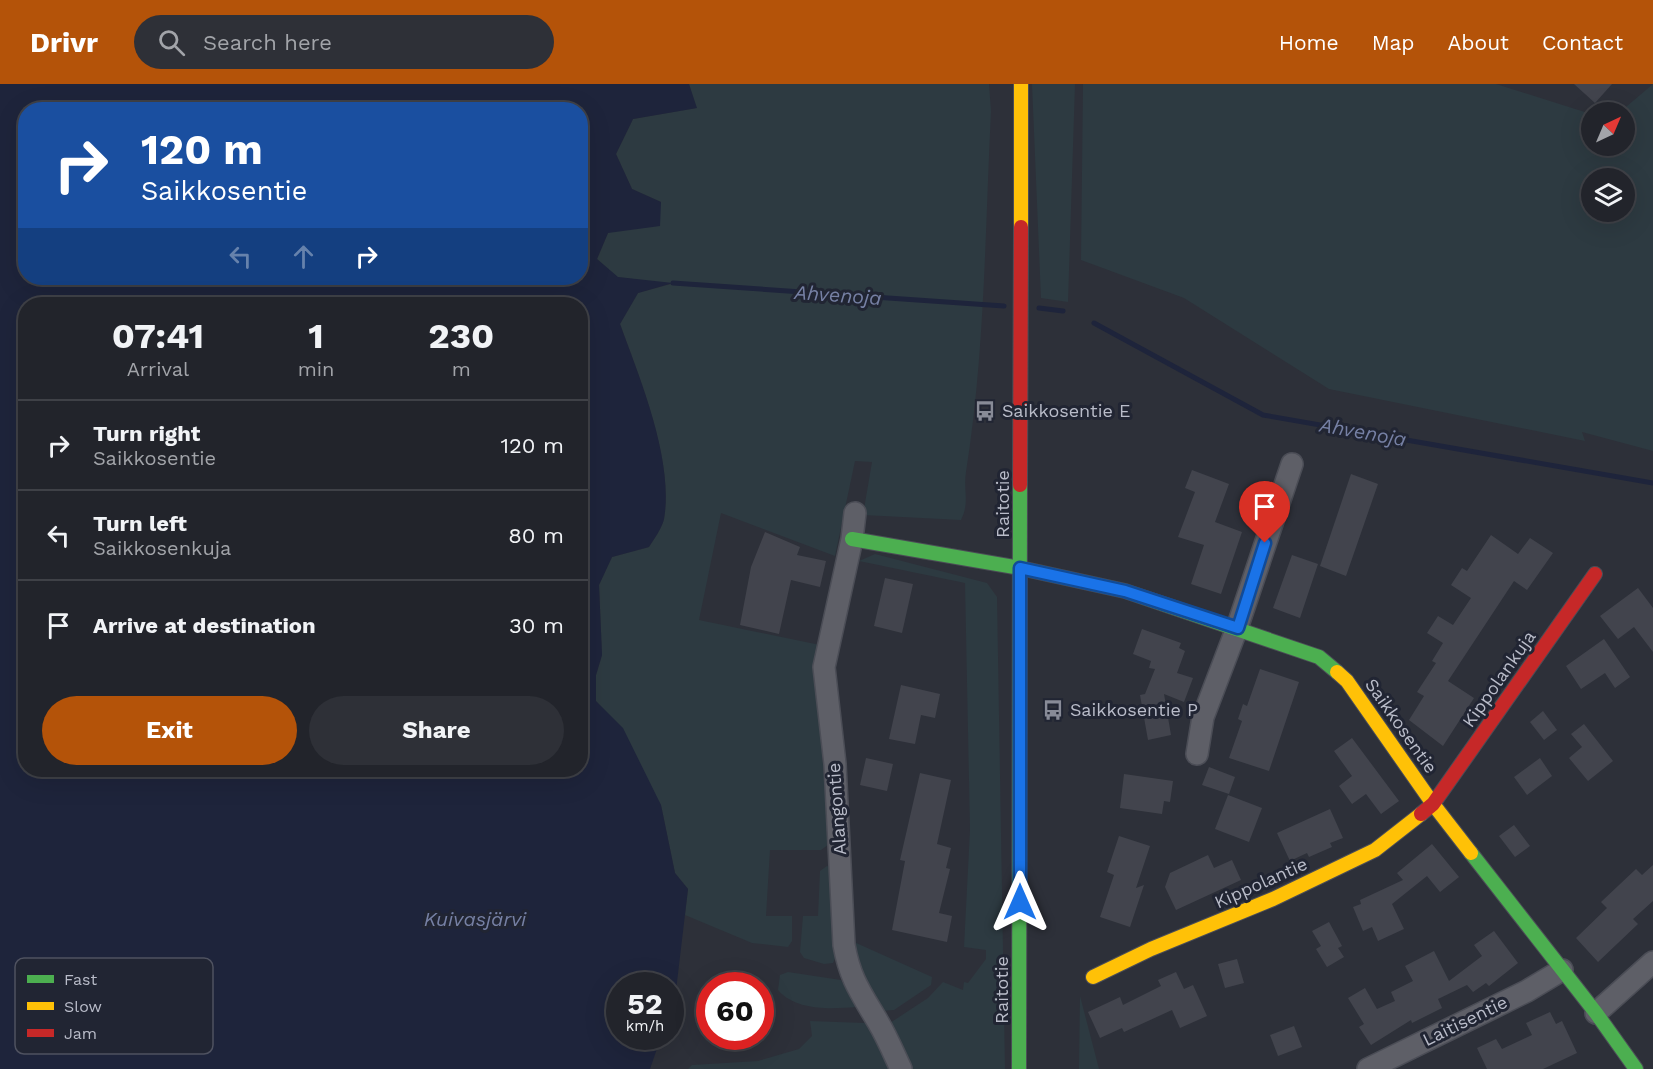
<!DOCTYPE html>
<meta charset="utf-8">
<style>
:root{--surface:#22242b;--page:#2e3037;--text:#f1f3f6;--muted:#a2a4a9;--line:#3f4147;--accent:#b45309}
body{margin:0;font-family:"Work Sans",sans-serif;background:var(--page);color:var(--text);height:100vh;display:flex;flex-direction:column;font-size:22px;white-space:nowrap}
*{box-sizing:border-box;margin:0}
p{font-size:20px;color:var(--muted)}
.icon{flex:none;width:33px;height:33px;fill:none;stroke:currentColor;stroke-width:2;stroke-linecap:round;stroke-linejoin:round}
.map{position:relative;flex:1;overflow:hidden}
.side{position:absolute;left:18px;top:213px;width:570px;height:480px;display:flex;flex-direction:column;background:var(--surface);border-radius:24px;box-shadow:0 6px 24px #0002,0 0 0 2px var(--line)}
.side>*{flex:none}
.guide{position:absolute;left:18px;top:18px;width:570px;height:183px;border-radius:24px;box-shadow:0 6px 24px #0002,0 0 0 2px var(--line);background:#1a4fa0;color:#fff;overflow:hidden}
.needle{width:39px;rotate:44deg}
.controls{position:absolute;left:1581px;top:18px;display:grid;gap:12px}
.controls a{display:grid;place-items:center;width:54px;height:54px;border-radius:50%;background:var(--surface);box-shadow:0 6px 24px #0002,0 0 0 2px var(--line);font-size:30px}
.speed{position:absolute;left:606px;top:888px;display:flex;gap:12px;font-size:30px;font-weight:700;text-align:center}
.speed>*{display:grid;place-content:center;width:78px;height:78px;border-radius:50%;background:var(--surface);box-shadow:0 6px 24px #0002,0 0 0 2px var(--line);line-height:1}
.speed small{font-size:15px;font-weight:400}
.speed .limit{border:9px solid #d22;background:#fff;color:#111}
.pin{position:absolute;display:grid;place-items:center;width:51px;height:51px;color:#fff;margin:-62px -26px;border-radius:50% 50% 50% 0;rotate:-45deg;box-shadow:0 0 6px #0007}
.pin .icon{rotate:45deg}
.me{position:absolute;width:66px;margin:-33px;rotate:0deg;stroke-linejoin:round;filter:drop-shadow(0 0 4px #0008)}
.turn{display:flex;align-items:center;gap:21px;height:126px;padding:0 24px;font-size:27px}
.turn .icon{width:78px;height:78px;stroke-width:2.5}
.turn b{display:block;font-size:42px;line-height:51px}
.lanes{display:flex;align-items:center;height:57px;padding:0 24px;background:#0003;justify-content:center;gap:30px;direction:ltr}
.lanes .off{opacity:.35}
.eta{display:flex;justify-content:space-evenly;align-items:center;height:102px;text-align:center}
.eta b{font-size:36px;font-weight:700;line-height:42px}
.action{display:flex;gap:12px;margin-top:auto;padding:12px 24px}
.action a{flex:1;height:69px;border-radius:36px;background:var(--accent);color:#fff;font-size:24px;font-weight:700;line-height:69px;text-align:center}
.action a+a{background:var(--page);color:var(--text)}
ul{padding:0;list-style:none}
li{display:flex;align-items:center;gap:18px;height:90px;padding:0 24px;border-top:2px solid var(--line)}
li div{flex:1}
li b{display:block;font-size:22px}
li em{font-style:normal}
header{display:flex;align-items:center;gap:36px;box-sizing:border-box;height:84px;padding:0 30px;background:var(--accent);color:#fff}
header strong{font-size:28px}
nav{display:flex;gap:33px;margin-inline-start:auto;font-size:21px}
.search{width:420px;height:54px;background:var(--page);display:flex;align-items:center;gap:15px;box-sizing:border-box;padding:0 21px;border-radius:33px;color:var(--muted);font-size:22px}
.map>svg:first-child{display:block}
</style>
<header>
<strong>Drivr</strong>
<div class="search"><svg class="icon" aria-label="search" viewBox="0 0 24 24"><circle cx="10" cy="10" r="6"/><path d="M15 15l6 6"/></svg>Search here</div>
<nav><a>Home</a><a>Map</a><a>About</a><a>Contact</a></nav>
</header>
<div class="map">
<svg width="1653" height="985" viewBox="0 0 1653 985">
<rect width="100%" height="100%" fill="#2d3039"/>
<g fill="#2d3a41" fill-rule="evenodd">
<path d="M689 0H989L991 27C985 147 985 269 966 388 963 407 970 418 961 436L863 431 872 378 855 377 835 472 721 429 699 536 820 561 816 591 825 706 830 708 832 758 821 766H770L766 832H792V857L788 863 752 859 685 831 688 805 675 789 661 721 596 617V591L602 571 599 501 612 473 649 463C654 455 662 444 664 435 674 377 640 295 620 240L638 209 671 200 617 193 597 175 608 149 661 118 632 105 616 70 633 35 696 24Z"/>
<path d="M1032 0H1075L1068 218 1041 214Z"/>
<path d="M1083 0H1496L1591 30 1592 62H1624V28H1620L1653 0V367L1582 348 1585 357 1329 305 1184 214 1081 176ZM1592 94H1624V128H1592Z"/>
<path d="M875 470 987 499 997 513 1005 985H910L890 939 928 914 943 898 963 906 964 898 968 899 986 875V866L964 863 970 746 965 499 859 477Z"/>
<path d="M827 782 835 784 837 870 833 879 824 880 804 874 800 868 803 832H818L820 787Z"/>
<path d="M854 858 932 893 931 901 894 926 880 927 862 899Z"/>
<path d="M788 888 841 896 856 923C831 925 796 927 778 906L780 891Z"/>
<path d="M1080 912 1099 985H1079Z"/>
<path d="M810 937 865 939 887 972 890 985H688L692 981 758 977 799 965 812 952Z"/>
</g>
<path fill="#1e243b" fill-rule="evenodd" d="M0 0H689L697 24 633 35 616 70 632 105 661 118 660 142 608 149 597 175 618 193 673 199 638 209 620 240C640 295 674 376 664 435 662 444 654 455 649 463L612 473 599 501 602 571 596 591V617L623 644 661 721 675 789 688 805 675 915 671 927 670 902H620V952L661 953 650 985H0ZM26 26H580V194H26ZM26 220H580V686H26Z"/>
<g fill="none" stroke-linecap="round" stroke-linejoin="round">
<g stroke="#1e243b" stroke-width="5">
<path d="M673 199 1004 222"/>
<path d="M1039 224 1063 227"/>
<path d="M1094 239 1263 331 1653 399"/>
</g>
</g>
<g fill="#42444d">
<path d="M1574 0H1612L1595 19Z"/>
<path d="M1192 386 1229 400 1215 438 1242 448 1221 510 1191 500 1204 461 1178 453 1195 408 1185 404Z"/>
<path d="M1351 390 1378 400 1346 492 1320 482Z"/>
<path d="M765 448 800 463 797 471 826 477 820 503 791 496 779 550 740 541 751 483Z"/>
<path d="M1491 451 1518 470 1530 454 1553 469 1527 506 1514 497 1448 597 1474 614 1443 662 1409 636 1424 612 1417 608 1436 579 1432 577 1443 559 1427 549 1438 532 1453 541 1471 514 1451 501 1462 484 1467 487Z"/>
<path d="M1292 471 1318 480 1300 534 1273 524Z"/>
<path d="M885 494 913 500 902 549 874 542Z"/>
<path d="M1638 504 1653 524V568L1634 543 1618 555 1600 532Z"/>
<path d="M1142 545 1181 559 1179 564 1185 567 1177 589 1193 594 1184 618 1164 610 1171 651 1148 656 1140 611 1145 610 1155 585 1149 584 1151 577 1133 570Z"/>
<path d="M1604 555 1630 593 1615 604 1605 589 1581 605 1566 582Z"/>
<path d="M1260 585 1299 598 1269 687 1229 674 1242 637 1238 635 1243 620 1247 622Z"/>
<path d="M901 601 940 610 935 634 921 631 915 660 889 655Z"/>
<path d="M1543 627 1557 646 1544 656 1530 638Z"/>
<path d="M1584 640 1613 677 1588 697 1569 674 1582 663 1571 650Z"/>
<path d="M1352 654 1399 717 1381 730 1366 710 1352 720 1339 702 1352 692 1334 667Z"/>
<path d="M866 674 893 680 887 707 860 701Z"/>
<path d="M1540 674 1552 692 1527 711 1514 693Z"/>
<path d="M1209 683 1235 693 1229 710 1202 701Z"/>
<path d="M920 689 951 696 937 760 951 764 946 784 950 785 939 829 952 832 947 858 892 846 905 777 900 776Z"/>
<path d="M1124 690 1173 697 1170 718 1164 717 1162 730 1120 724Z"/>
<path d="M1228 711 1262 724 1249 758 1215 745Z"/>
<path d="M1330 725 1343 754 1330 759 1332 763 1309 773 1307 769 1290 777 1277 749Z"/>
<path d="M1514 741 1530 762 1515 773 1499 752Z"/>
<path d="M1119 752 1150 762 1136 804 1144 801 1130 843 1100 833 1114 791 1107 788Z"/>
<path d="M1432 760 1459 793 1440 808 1427 792 1392 820 1404 845 1378 857 1372 843 1363 847 1353 823 1361 820 1360 816 1403 796 1397 789Z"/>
<path d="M1208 771 1214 784 1232 776 1241 796 1176 826 1165 803 1170 789Z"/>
<path d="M1653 781V817L1633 835 1638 840 1598 878 1576 854 1607 824 1601 818 1636 785 1642 791Z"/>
<path d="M1329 838 1342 862 1338 864 1344 873 1327 883 1316 865 1321 862 1312 847Z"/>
<path d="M1494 847 1518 879 1489 902 1486 899 1473 908 1467 901 1438 915 1442 924 1412 939 1411 936 1371 961 1359 943 1364 940 1348 914 1365 904 1377 925 1395 917 1391 908 1413 897 1405 882 1434 867 1449 897 1482 872 1474 861Z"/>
<path d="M1237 875 1244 899 1225 904 1218 880Z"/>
<path d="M1176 888 1184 905 1193 901 1207 932 1180 944 1172 926 1124 948 1122 944 1100 954 1088 928 1120 913 1123 921 1161 902 1158 896Z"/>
<path d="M1550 928 1556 940 1562 937 1577 969 1543 985H1487L1477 964 1496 955 1502 965 1532 951 1526 939Z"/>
<path d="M1294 942 1302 963 1278 972 1270 951Z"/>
</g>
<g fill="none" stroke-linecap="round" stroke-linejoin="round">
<g stroke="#4b4d56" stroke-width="24">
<g id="street">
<path d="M855 429 852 455 824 583 835 680 844 861C850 895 861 909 878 938 887 953 894 970 901 985"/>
<path d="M1197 670 1203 633 1237 544 1292 380"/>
<path d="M1596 929 1653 878"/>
<path d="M1368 985 1527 907 1562 886"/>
</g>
</g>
<g stroke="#4b4d56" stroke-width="16">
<g id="fast">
<path d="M852 455 1020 484 1125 507 1319 573 1337 588"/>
<path d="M1471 769 1596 929 1636 985"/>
<path d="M1019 985 1020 401"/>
</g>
</g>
<g stroke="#4b4d56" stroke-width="16">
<g id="slow">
<path d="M1021 143V0"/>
<path d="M1337 588 1347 597 1433 720 1471 769"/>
<path d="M1093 893 1151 865 1273 815 1375 766 1421 730"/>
</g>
</g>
<g stroke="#4b4d56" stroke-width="16">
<g id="jam">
<path d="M1020 401 1021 143"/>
<path d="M1421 730 1433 720 1595 490"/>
</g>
</g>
<use href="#street" stroke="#5e5f67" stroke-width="21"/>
<use href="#fast" stroke="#4caf50" stroke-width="14"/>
<use href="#slow" stroke="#ffc107" stroke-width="14"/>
<use href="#jam" stroke="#c62828" stroke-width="14"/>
</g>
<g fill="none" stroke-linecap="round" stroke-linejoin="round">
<g stroke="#114b97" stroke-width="15">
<path id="route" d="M1020 818V484L1125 507 1238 544 1265 459"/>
</g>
<use href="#route" stroke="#1a73e8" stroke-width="10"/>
</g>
<defs>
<g id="bus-bare" transform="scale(1.62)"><path d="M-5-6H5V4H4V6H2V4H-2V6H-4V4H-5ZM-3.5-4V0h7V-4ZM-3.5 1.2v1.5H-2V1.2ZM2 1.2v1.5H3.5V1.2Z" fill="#888b97" stroke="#212533" stroke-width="2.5" paint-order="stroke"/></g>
</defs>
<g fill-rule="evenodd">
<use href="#bus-bare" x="985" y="327"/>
<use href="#bus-bare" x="1053" y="626"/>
</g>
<g text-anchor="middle" stroke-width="6" stroke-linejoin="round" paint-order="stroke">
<g font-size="18" fill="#b9bcc9" stroke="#212533" text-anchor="start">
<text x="1002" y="333">Saikkosentie E</text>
<text x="1070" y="632">Saikkosentie P</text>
</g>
<g font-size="18" fill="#b9bcc9" stroke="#212533">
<text transform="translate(1003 420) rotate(-90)" y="6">Raitotie</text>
<text transform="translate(1499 595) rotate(-55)" y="6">Kippolankuja</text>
<text transform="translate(1401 642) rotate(55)" y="6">Saikkosentie</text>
<text transform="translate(837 725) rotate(-94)" y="6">Alangontie</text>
<text transform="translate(1261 799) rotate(-24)" y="6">Kippolantie</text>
<text transform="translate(1002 906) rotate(-90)" y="6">Raitotie</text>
<text transform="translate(1465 937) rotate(-26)" y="6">Laitisentie</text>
</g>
<g font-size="20" font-style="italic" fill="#7680a4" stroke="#212533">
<text transform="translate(838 211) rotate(4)" y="7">Ahvenoja</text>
<text transform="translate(1363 348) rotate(10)" y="7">Ahvenoja</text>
<text x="475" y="842">Kuivasjärvi</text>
</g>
</g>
<rect x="15" y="874" width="198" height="96" rx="9" fill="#212533" stroke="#4f5260" stroke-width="1.5"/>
<rect x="27" y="891" width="27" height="8" fill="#4caf50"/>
<rect x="27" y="918" width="27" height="8" fill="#ffc107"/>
<rect x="27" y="945" width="27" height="8" fill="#c62828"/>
<g font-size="16" fill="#b9bcc9">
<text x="64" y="901">Fast</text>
<text x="64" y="928">Slow</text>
<text x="64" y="955">Jam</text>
</g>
</svg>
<div class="controls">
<a><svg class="needle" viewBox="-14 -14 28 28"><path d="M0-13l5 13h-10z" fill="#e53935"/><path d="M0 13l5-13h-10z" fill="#a2a4a9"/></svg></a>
<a><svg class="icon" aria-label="layers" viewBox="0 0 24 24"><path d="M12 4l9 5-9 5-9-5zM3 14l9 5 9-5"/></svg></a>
</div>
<div class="speed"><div>52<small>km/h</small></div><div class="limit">60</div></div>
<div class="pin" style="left:1265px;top:459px;background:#d93025"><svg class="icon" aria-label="arrive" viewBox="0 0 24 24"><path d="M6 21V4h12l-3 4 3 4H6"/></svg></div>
<svg class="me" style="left:1020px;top:818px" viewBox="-20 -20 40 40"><path d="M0-17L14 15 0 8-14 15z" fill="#1a73e8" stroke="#fff" stroke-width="4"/></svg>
<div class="guide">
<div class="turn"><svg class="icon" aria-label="right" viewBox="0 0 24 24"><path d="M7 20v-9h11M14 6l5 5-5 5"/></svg><div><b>120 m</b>Saikkosentie</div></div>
<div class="lanes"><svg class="icon off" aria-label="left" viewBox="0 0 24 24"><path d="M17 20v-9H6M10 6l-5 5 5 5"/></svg><svg class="icon off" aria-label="ahead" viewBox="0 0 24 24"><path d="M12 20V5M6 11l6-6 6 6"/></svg><svg class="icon" aria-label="right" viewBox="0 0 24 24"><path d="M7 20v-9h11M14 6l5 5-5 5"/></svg></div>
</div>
<section class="side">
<div class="eta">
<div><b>07:41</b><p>Arrival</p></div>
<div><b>1</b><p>min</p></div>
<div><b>230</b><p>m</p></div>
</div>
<ul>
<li><svg class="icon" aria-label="right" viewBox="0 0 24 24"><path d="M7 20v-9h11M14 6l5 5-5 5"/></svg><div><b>Turn right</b><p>Saikkosentie</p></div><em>120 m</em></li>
<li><svg class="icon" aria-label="left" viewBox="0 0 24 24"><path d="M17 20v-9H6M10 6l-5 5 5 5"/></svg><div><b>Turn left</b><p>Saikkosenkuja</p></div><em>80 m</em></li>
<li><svg class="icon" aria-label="arrive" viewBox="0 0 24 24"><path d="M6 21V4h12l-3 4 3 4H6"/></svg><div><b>Arrive at destination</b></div><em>30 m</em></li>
</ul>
<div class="action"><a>Exit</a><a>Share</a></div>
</section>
</div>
